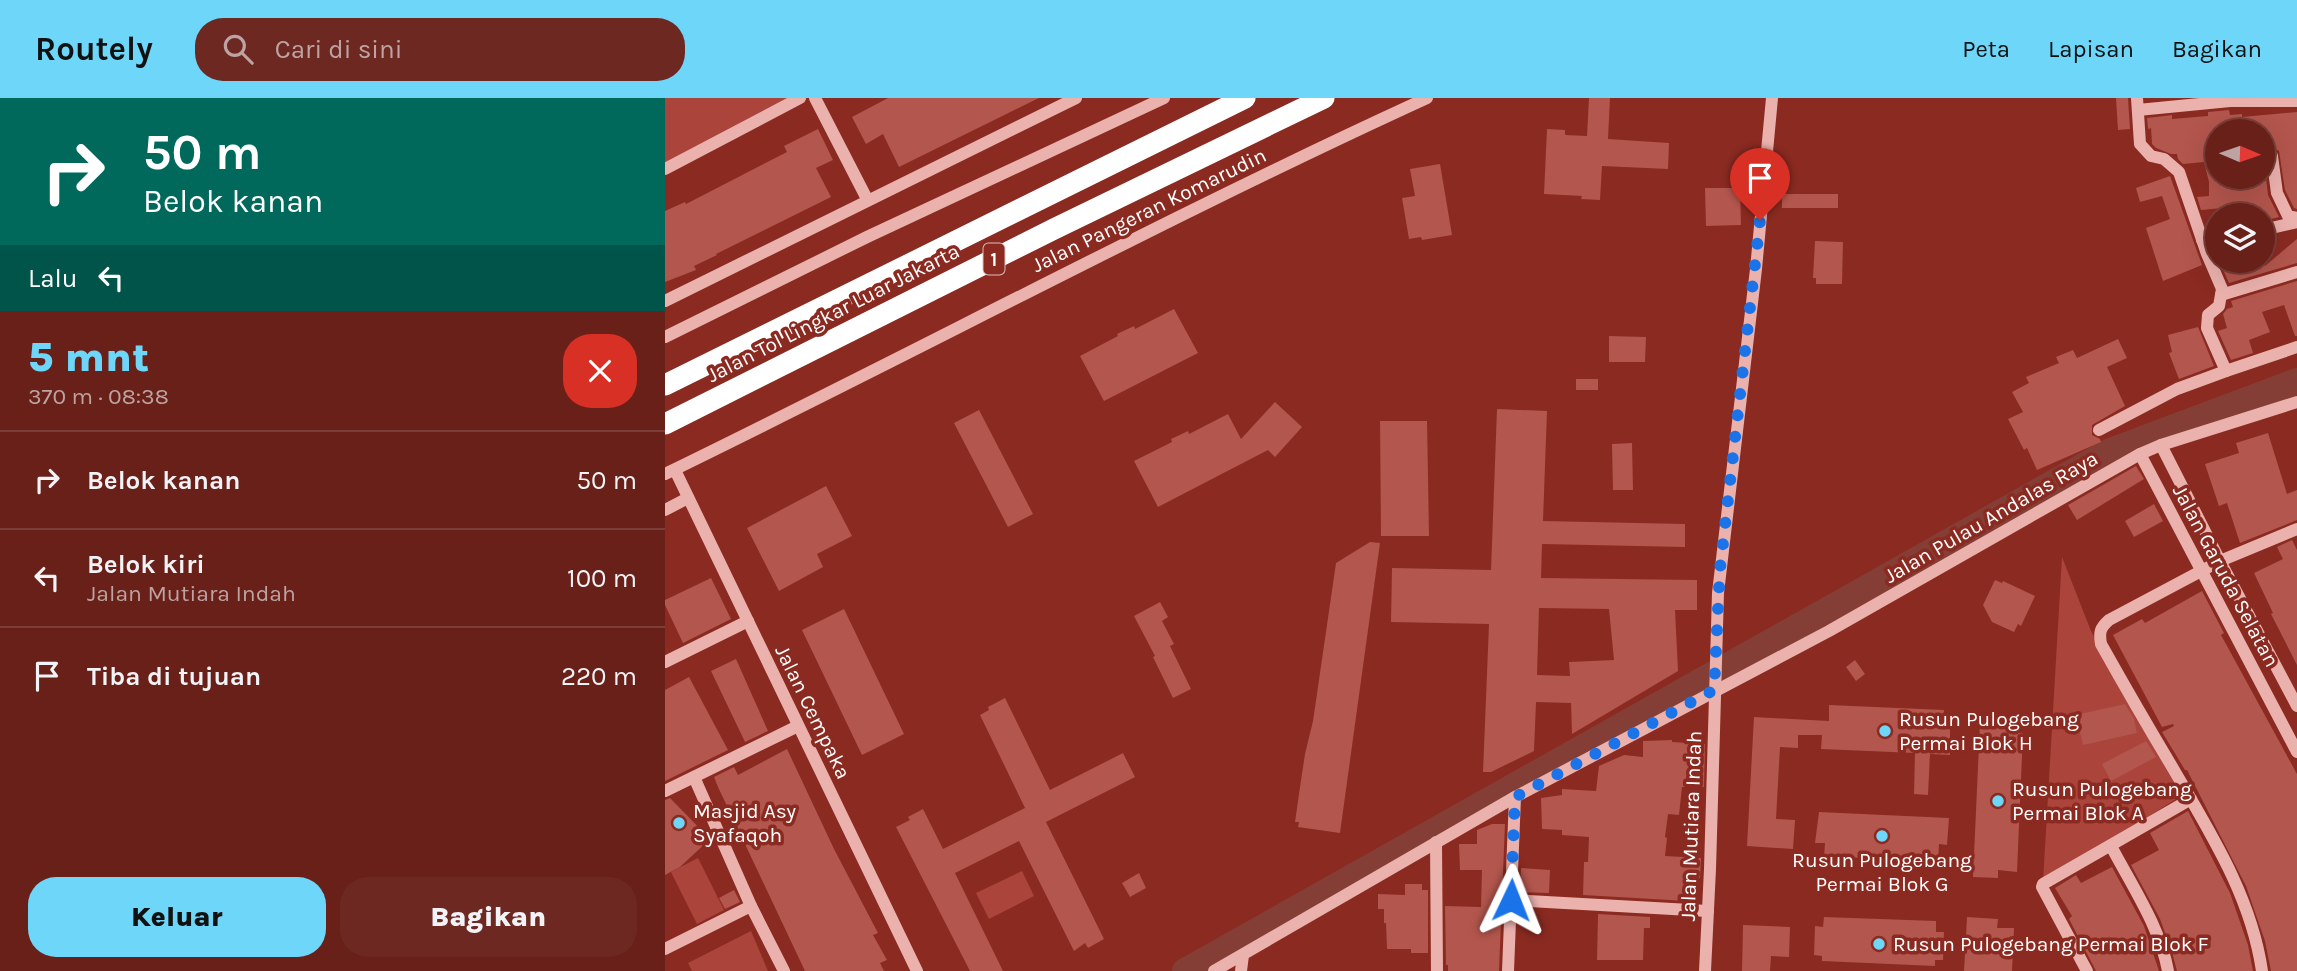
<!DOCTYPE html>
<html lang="id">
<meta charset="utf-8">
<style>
:root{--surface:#682019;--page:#6d2822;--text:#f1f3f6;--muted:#bda3a2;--line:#7b3e38;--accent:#6ed6f8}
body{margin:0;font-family:Karla,sans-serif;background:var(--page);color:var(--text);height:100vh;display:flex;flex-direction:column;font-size:26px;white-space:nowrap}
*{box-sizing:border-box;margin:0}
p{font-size:23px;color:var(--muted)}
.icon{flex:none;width:38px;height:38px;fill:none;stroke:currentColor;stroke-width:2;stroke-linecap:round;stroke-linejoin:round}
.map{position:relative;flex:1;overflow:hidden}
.sheet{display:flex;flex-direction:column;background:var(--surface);width:665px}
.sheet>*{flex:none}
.guide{background:#00695c;color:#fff;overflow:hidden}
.needle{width:46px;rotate:92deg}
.fabs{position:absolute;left:1540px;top:21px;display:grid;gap:14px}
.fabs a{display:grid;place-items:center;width:70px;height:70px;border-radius:50%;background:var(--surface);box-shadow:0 7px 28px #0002,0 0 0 2px var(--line);font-size:35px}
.pin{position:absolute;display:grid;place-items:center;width:60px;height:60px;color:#fff;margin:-72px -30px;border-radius:50% 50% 50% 0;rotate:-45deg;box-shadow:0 0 7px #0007}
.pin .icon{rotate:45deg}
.me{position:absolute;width:77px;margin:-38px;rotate:2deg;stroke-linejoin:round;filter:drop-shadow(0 0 5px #0008)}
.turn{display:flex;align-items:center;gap:24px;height:147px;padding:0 28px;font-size:32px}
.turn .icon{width:91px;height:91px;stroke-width:2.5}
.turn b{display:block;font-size:49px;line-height:60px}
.then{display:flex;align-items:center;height:66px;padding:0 28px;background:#0003;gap:14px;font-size:26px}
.round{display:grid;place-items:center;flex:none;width:74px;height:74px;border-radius:28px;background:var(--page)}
.headline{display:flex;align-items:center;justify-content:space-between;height:119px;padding:0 28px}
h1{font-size:42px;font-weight:800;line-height:52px;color:var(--accent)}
.primary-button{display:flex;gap:14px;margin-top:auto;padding:14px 28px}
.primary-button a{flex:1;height:80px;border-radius:28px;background:var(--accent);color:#111;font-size:28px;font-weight:800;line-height:80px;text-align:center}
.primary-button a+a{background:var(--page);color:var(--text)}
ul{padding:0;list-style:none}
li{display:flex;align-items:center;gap:21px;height:98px;padding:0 28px;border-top:2px solid var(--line)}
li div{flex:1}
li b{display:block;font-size:26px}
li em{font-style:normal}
header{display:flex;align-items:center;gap:42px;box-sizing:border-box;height:98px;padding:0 35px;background:var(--accent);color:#111}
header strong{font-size:33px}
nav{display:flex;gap:38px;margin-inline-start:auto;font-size:24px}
.search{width:490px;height:63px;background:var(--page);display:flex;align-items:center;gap:18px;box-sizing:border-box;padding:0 24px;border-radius:28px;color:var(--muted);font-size:26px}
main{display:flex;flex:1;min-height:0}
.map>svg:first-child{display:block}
</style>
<header>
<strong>Routely</strong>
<div class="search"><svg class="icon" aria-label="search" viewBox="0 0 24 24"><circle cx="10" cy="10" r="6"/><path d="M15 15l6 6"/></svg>Cari di sini</div>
<nav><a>Peta</a><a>Lapisan</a><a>Bagikan</a></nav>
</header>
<main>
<section class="sheet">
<div class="guide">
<div class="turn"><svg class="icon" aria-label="right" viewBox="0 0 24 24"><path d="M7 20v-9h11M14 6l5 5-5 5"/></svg><div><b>50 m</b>Belok kanan</div></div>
<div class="then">Lalu<svg class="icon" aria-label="left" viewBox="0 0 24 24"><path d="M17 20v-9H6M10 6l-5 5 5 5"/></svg></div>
</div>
<div class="headline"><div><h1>5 mnt</h1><p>370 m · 08:38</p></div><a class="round" style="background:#d93025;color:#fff"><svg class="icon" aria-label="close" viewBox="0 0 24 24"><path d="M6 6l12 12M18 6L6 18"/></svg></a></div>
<ul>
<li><svg class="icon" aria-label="right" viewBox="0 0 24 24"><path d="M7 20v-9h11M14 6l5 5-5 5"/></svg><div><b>Belok kanan</b></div><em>50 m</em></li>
<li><svg class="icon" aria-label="left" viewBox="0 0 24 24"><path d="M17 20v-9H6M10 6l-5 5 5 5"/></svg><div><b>Belok kiri</b><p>Jalan Mutiara Indah</p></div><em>100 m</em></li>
<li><svg class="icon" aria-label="arrive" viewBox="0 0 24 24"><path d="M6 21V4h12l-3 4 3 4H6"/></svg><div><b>Tiba di tujuan</b></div><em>220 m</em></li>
</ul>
<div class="primary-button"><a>Keluar</a><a>Bagikan</a></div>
</section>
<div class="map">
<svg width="1632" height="873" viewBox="0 0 1632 873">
<rect width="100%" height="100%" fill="#8a2a21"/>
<g fill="#ab443b">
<path d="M0 0H135L0 71Z"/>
<path d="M1397 459 1426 533 1516 698 1378 784Z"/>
<path d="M33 760 59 812 32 826 6 774Z"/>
<path d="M357 773 369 798 324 821 311 795Z"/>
<path d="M86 833 103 873H27L23 865Z"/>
</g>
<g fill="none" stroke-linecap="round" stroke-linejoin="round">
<path stroke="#843e36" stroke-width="26" d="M520 873 1443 354 1632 283"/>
</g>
<g fill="#b3564d" fill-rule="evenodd">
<path d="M223 0H374L234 69 218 36 201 46 187 19Z"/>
<path d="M924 0H945L943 41 1004 45 1003 71 937 68 935 102 916 101 917 98 879 96 882 31 900 32V37L922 38Z"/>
<path d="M1451 0H1463L1465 31 1453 32Z"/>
<path d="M1564 12 1565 17 1577 16V19L1632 14V111L1629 110 1620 92 1614 53 1607 49 1600 54 1598 33H1552V79H1598L1599 62 1603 97 1614 119 1598 123V117H1560L1558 110 1536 112 1532 99 1544 98V84L1539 64 1518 66 1513 61 1512 56H1506L1491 50 1487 46 1486 30 1483 31 1482 20 1507 17V21L1543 18V14Z"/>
<path d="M153 31 168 62 151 70 166 99 51 156 52 157 29 168 31 172 0 184V113L20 104 21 106 122 54 119 48Z"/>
<path d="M775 66 787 137 757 142 756 139 744 141 737 100 750 98 745 71Z"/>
<path d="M1505 78 1537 167 1498 183 1481 130 1505 121 1497 98 1475 104 1471 90Z"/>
<path d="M1040 90H1075L1076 127 1041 128Z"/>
<rect x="1117" y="96" width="56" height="14"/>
<path d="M1632 141V165L1564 185 1554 163H1598L1600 168Z"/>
<path d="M1150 143 1178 144 1177 186H1151V180H1148Z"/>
<path d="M1632 183V238H1630L1619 207 1597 214 1605 234 1584 242 1588 255 1566 262 1553 233 1562 230 1558 216 1562 211 1568 209 1566 203Z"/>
<path d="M509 211 533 255 439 303 415 258 453 238 452 236 469 228 470 231Z"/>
<path d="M1533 229 1549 268 1514 281 1504 255 1507 254 1503 237Z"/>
<path d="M944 238 981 239 980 264H944Z"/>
<path d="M1453 241 1462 260 1442 269 1460 308 1427 327V337L1435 341 1436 344 1372 372 1362 350 1359 352 1343 321 1358 314 1347 294 1364 285 1361 279 1394 265 1391 259 1408 252 1412 260Z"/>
<rect x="911" y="281" width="22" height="11"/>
<path d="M610 304 637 329 610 359 603 352 493 409 469 363 507 344 506 341 523 333 524 336 563 316 576 341Z"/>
<path d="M832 311 882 313 878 423 1020 426V449L877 446 876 480 1032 482V512H1010L1013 573 907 636 906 605 871 604 869 653 826 674H818L824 526 726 524 727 470 826 472ZM874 510 944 511 949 562 904 564 905 578 872 577Z"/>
<path d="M314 312 368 416 343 429 289 325Z"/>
<path d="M715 323H762L764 438H716Z"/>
<path d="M1603 335 1622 396 1632 392V422L1575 445 1562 405 1554 408 1540 366 1574 355 1571 345Z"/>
<path d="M967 345 968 392H948L947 346Z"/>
<path d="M1471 368 1479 381 1412 422 1403 407Z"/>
<path d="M161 388 187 438 152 456 158 469 114 493 82 430Z"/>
<path d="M1489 406 1498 423 1469 439 1460 423Z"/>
<path d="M1627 442 1632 452V567L1606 516 1608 515 1589 475 1618 461 1612 449Z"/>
<path d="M705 444 715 445 675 735 633 729 634 724H630L635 689 640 656 648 623 671 465Z"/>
<path d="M46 480 66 521 18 545 0 507V502Z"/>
<path d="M1330 482 1337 485 1338 483 1370 498 1356 528 1353 526 1349 534 1327 524 1318 507Z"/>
<path d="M1537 493 1559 535 1556 537 1632 676V873H1606L1600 843 1581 788 1522 672H1520L1497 634 1509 628 1508 626 1497 629 1448 537 1477 521 1480 525Z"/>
<path d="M495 504 503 519 497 523 509 546 505 548 526 591 508 600 488 559 490 558 469 518Z"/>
<path d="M179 511 239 636 197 657 137 532Z"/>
<path d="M71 561 103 633 80 644 46 573Z"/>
<path d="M1190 562 1200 576 1191 583 1181 569Z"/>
<path d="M24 579 63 652 0 683V592Z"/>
<path d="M340 600 385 692 458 655 470 679 381 724 439 841 423 850 420 845 409 853 354 743 290 775 338 873H305L231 729 245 722 243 719 258 711 278 751 360 710 315 617 324 612 323 609Z"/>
<path d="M1460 606 1469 621 1472 635 1418 647 1411 617Z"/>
<path d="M1164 607 1279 612 1278 629 1285 630V657L1265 656 1263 697 1249 696 1250 655 1156 651 1157 637H1133V650L1115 649 1111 721 1130 722 1128 751 1082 748 1089 619 1164 623Z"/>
<path d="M1315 625 1342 626 1341 634 1358 635 1352 774 1333 772V780L1308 779Z"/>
<path d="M1007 642V644L1040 646 1039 689H1017L1014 717 1003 716 1000 739 1002 740 1000 758 1036 760 1035 780H1024L1022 803 918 797 919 764H923L924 739 897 737V732L877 731 876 700 897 697V691L931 693 934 668 959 657 978 659V643Z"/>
<path d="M1481 643 1491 659 1446 683 1437 666Z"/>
<path d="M122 651 169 751 213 835 208 837 222 862 215 865 219 873H140L53 689 49 679 69 669 73 677Z"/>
<path d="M5 700 45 741 15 769 0 777V702Z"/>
<path d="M1523 713 1565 795 1583 847 1588 873H1512L1507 854 1495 821 1466 767 1494 752 1485 735Z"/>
<path d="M1154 714 1284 720 1282 747 1274 746 1273 764 1159 758 1160 745H1150Z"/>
<path d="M827 726H840L834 873H783V867H781L780 808 816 809 817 772H795L794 746H812V732Z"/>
<path d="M1447 769 1479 828 1494 873H1431L1404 821 1407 818 1390 790 1411 777 1416 785Z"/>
<path d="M856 770 885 772 884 795 855 794Z"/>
<path d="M474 775 481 790 465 799 457 785Z"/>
<path d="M740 786H757V792H763V855H746V851H722L721 825H719V811H713V796L740 797Z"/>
<path d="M69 792 75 804 60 811 54 800Z"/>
<path d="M933 816 985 819V830H979L978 862H932Z"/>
<path d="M1159 819 1271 823V834H1279L1278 862H1270V868L1157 863V858L1149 857 1150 828 1158 829Z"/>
<path d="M1302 819 1333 821 1332 830H1349L1347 873H1299Z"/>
<path d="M1078 827 1125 829 1124 859 1106 858 1105 873H1077Z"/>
</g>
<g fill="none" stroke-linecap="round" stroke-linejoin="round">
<g stroke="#ebb1ad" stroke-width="12">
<path d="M150 0 202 101"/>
<path d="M1472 0 1475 46 1486 58 1499 61 1514 74 1542 156 1557 191 1554 208 1543 217 1542 230 1561 273 1632 249"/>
<path d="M1473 12 1565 3H1632"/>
<path d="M1607 58 1612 95 1623 118 1632 120"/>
<path d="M0 71 135 0"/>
<path d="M1598 132 1632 124"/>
<path d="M1537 142 1552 137"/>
<path d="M1556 197 1632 174"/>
<path d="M0 203 411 0"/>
<path d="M0 239 202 139 499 0"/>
<path d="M1434 332 1512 291 1561 273"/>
<path d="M1496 347 1555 463 1632 608"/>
<path d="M1475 356 1632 654"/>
<path d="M10 372 252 873"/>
<path d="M0 376C255 252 504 118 762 0"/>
<path d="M0 412 23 400"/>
<path d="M0 564 83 523"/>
<path d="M29 679 86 808 119 873"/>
<path d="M0 693 133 628"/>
<path d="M771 744 772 873"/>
<path d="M1446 748C1467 788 1495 829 1503 873"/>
<path d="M846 802 1043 813"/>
<path d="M0 851 86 808"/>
<path d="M549 873 850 699 1164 533 1475 356 1496 347 1632 304"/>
<path d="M576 873 578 857"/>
<path d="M843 873 850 699"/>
<path d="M1040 873 1045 771 1053 495 1091 171 1107 0"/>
<path d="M1422 873 1377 789 1378 786 1526 701"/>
<path d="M1597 873C1586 797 1544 733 1506 667 1482 627 1459 587 1436 546 1434 534 1435 530 1444 522L1555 463 1632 431"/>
</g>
<g stroke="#fff" stroke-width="21">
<path d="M0 287 580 0"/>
<path d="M0 326 391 130 659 0"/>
</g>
</g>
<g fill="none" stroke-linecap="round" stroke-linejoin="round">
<path stroke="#1a73e8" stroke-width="12" stroke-dasharray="0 21.6" d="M846 802 850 699 1049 592 1055 471 1095 122"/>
</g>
<g fill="#6ed6f8" stroke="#8a2a21" stroke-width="2.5">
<circle cx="1220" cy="633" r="7"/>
<circle cx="1333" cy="703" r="7"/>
<circle cx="14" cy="725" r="7"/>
<circle cx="1217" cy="738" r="7"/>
<circle cx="1214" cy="846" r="7"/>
</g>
<g text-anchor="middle" stroke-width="7" stroke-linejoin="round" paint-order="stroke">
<rect fill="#8a2a21" stroke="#dcbfbc" stroke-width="2" x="318.5" y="145.5" width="21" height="31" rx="5"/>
<g font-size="19" font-weight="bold" fill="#fff">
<text x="329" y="168">1</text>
</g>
<g font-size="21" fill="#fff" stroke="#8a2a21">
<text transform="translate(484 112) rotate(-26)" y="7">Jalan Pangeran Komarudin</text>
<text transform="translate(168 215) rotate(-27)" y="7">Jalan Tol Lingkar Luar Jakarta</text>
<text transform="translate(1326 419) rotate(-30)" y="7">Jalan Pulau Andalas Raya</text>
<text transform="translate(1561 478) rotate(62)" y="7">Jalan Garuda Selatan</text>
<text transform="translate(148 614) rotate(64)" y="7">Jalan Cempaka</text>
<text transform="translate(1026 728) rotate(-88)" y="7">Jalan Mutiara Indah</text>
</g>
<g font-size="21" fill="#fff" stroke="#8a2a21" text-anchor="start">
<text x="1234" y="628">Rusun Pulogebang<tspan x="1234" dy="24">Permai Blok H</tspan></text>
<text x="1347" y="698">Rusun Pulogebang<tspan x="1347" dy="24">Permai Blok A</tspan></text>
<text x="28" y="720">Masjid Asy<tspan x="28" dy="24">Syafaqoh</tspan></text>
<text x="1217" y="769" text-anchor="middle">Rusun Pulogebang<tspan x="1217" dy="24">Permai Blok G</tspan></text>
<text x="1228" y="853">Rusun Pulogebang Permai Blok F</text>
</g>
</g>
</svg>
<div class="fabs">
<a><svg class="needle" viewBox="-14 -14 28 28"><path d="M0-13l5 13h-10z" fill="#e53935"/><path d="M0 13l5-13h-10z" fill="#bda3a2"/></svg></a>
<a><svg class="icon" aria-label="layers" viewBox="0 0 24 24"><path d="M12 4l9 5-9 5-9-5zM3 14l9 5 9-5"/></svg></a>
</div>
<div class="pin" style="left:1095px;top:122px;background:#d93025"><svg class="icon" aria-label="arrive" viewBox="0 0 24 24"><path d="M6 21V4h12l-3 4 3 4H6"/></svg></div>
<svg class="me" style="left:846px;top:802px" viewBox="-20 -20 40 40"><path d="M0-17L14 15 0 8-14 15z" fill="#1a73e8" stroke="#fff" stroke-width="4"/></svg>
</div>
</main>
